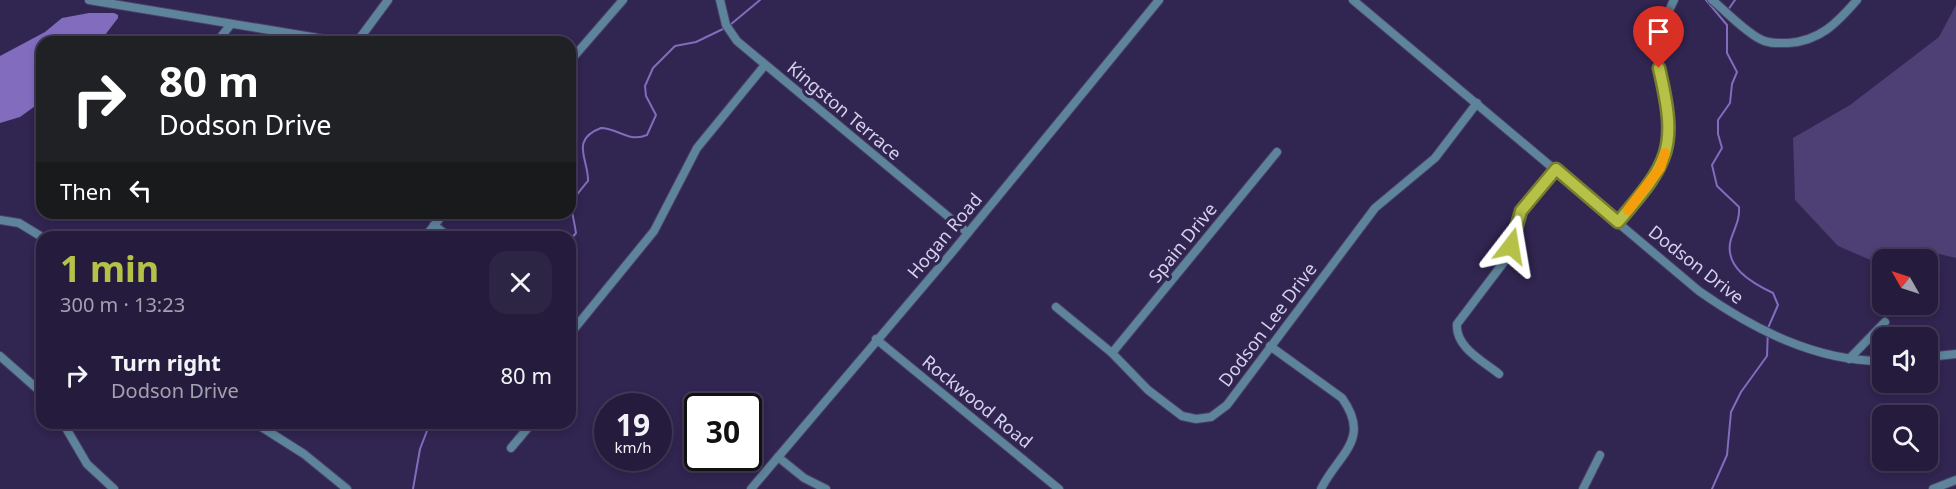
<!DOCTYPE html>
<meta charset="utf-8">
<style>
:root{--surface:#251c3d;--page:#2d2544;--text:#f1f3f6;--muted:#a3a1b0;--line:#423a57;--accent:#b6c148}
body{margin:0;font-family:"Noto Sans",sans-serif;background:var(--page);color:var(--text);height:100vh;display:flex;flex-direction:column;font-size:22px;white-space:nowrap}
*{box-sizing:border-box;margin:0}
p{font-size:20px;color:var(--muted)}
.icon{flex:none;width:33px;height:33px;fill:none;stroke:currentColor;stroke-width:2;stroke-linecap:round;stroke-linejoin:round}
.map{position:relative;flex:1;overflow:hidden}
.panel{position:absolute;left:36px;top:231px;width:540px;height:198px;display:flex;flex-direction:column;background:var(--surface);border-radius:18px;box-shadow:0 3px 9px #0003,0 0 0 2px var(--line)}
.panel>*{flex:none}
.hud{position:absolute;left:36px;top:36px;width:540px;height:183px;border-radius:18px;box-shadow:0 3px 9px #0003,0 0 0 2px var(--line);background:#202124;color:#fff;overflow:hidden}
.needle{width:39px;rotate:309deg}
.tools{position:absolute;left:1872px;top:249px;display:grid;gap:12px}
.tools a{display:grid;place-items:center;width:66px;height:66px;border-radius:12px;background:var(--surface);box-shadow:0 3px 9px #0003,0 0 0 2px var(--line);font-size:30px}
.speed{position:absolute;left:594px;top:393px;display:flex;gap:12px;font-size:30px;font-weight:700;text-align:center}
.speed>*{display:grid;place-content:center;width:78px;height:78px;border-radius:50%;background:var(--surface);box-shadow:0 3px 9px #0003,0 0 0 2px var(--line);line-height:1}
.speed small{font-size:15px;font-weight:400}
.speed .limit{border:3px solid #111;border-radius:9px;background:#fff;color:#111}
.pin{position:absolute;display:grid;place-items:center;width:51px;height:51px;color:#fff;margin:-62px -26px;border-radius:50% 50% 50% 0;rotate:-45deg;box-shadow:0 0 6px #0007}
.pin .icon{rotate:45deg}
.me{position:absolute;width:66px;margin:-33px;rotate:14deg;stroke-linejoin:round;filter:drop-shadow(0 0 4px #0008)}
.turn{display:flex;align-items:center;gap:21px;height:126px;padding:0 24px;font-size:27px}
.turn .icon{width:78px;height:78px;stroke-width:2.5}
.turn b{display:block;font-size:42px;line-height:51px}
.then{display:flex;align-items:center;height:57px;padding:0 24px;background:#0003;gap:12px;font-size:22px}
.round{display:grid;place-items:center;flex:none;width:63px;height:63px;border-radius:18px;background:var(--page)}
.head{display:flex;align-items:center;justify-content:space-between;height:102px;padding:0 24px}
h1{font-size:36px;font-weight:700;line-height:45px;color:var(--accent)}
ul{padding:0;list-style:none}
li{display:flex;align-items:center;gap:18px;height:84px;padding:0 24px}
li div{flex:1}
li b{display:block;font-size:22px}
li em{font-style:normal}
.map>svg:first-child{display:block}
</style>
<div class="map">
<svg width="1956" height="489" viewBox="0 0 1956 489">
<rect width="100%" height="100%" fill="#312551"/>
<path fill="#4e3f75" d="M1956 5V258L1939 254 1925 259 1882 260V265L1838 246 1795 200 1793 138 1850 105 1939 37Z"/>
<path fill="#816cbe" d="M89 13H114L118 15V18L102 39 80 42H42V101L20 117 0 123V56L45 32 62 18Z"/>
<g fill="none" stroke-linecap="round" stroke-linejoin="round">
<g stroke="#816cbe" stroke-width="2">
<path d="M1706 0 1727 25V53L1737 72 1732 84 1730 103 1718 120V134L1722 148 1712 165 1717 186 1739 207C1740 219 1735 227 1731 239 1723 267 1752 283 1773 293L1778 305 1768 328 1767 356 1741 392 1731 412 1727 455 1712 489"/>
<path d="M1728 10 1735 0"/>
<path d="M730 25 760 0"/>
<path d="M570 240 576 233C571 201 566 207 588 181 589 160 569 140 601 128 618 128 628 143 647 135L656 115 646 96 645 86 653 68 675 46 696 42 725 28"/>
<path d="M413 489 420 449 430 423"/>
</g>
<g stroke="#4b406a" stroke-width="10">
<g id="minor">
<path d="M89 0 342 42"/>
<path d="M720 0 726 25 737 41 968 233"/>
<path d="M1353 0 1699 291C1753 329 1815 361 1882 361"/>
<path d="M1712 0C1727 12 1743 30 1760 39 1768 44 1778 43 1788 43 1820 41 1837 23 1857 0"/>
<path d="M217 42 231 24"/>
<path d="M357 42 388 0"/>
<path d="M570 61 623 0"/>
<path d="M0 220 19 223 42 237"/>
<path d="M1618 222C1632 205 1650 187 1660 167 1678 132 1664 102 1659 67 1657 43 1663 21 1674 0"/>
<path d="M434 225 449 237"/>
<path d="M425 237 444 213"/>
<path d="M1056 307 1112 353 1148 390 1182 416 1196 419 1211 417 1227 405 1375 208 1435 158 1477 103"/>
<path d="M570 334 654 231 697 148 765 65"/>
<path d="M876 339 1059 489"/>
<path d="M1270 346 1342 398C1372 440 1338 454 1321 489"/>
<path d="M1112 353 1277 152"/>
<path d="M0 356 42 393"/>
<path d="M1928 357 1956 354"/>
<path d="M1849 359 1885 322"/>
<path d="M1499 374C1483 361 1455 347 1457 324L1507 258 1521 211 1556 169"/>
<path d="M63 423 87 464 114 489"/>
<path d="M255 423 304 454 347 489"/>
<path d="M511 448 532 423"/>
<path d="M778 457 804 478 826 489"/>
<path d="M751 489 954 250 1159 0"/>
<path d="M1583 489 1600 455"/>
<path d="M1933 489 1956 480"/>
</g>
</g>
<use href="#minor" stroke="#5d849a" stroke-width="8"/>
</g>
<g fill="none" stroke-linecap="round" stroke-linejoin="round">
<g stroke="#767d2f" stroke-width="15">
<path id="route" d="M1511 246 1521 211 1556 169 1618 222C1670 161 1678 149 1659 68"/>
</g>
<use href="#route" stroke="#b6c148" stroke-width="10"/>
<path stroke="#f59e0b" stroke-width="10" d="M1628 210 1660 168 1665 153"/>
</g>
<g text-anchor="middle" stroke-width="6" stroke-linejoin="round" paint-order="stroke">
<g font-size="18" fill="#d5d0ec" stroke="#312551">
<text transform="translate(844 111) rotate(40)" y="6">Kingston Terrace</text>
<text transform="translate(945 236) rotate(-50)" y="6">Hogan Road</text>
<text transform="translate(1183 243) rotate(-51)" y="6">Spain Drive</text>
<text transform="translate(1696 265) rotate(38)" y="6">Dodson Drive</text>
<text transform="translate(1268 325) rotate(-53)" y="6">Dodson Lee Drive</text>
<text transform="translate(977 402) rotate(39)" y="6">Rockwood Road</text>
</g>
</g>
</svg>
<div class="tools">
<a><svg class="needle" viewBox="-14 -14 28 28"><path d="M0-13l5 13h-10z" fill="#e53935"/><path d="M0 13l5-13h-10z" fill="#a3a1b0"/></svg></a>
<a><svg class="icon" aria-label="sound" viewBox="0 0 24 24"><path d="M4 9h4l5-4v14l-5-4H4zM17 9q2 3 0 6"/></svg></a>
<a><svg class="icon" aria-label="search" viewBox="0 0 24 24"><circle cx="10" cy="10" r="6"/><path d="M15 15l6 6"/></svg></a>
</div>
<div class="speed"><div>19<small>km/h</small></div><div class="limit">30</div></div>
<div class="pin" style="left:1659px;top:68px;background:#d93025"><svg class="icon" aria-label="arrive" viewBox="0 0 24 24"><path d="M6 21V4h12l-3 4 3 4H6"/></svg></div>
<svg class="me" style="left:1511px;top:246px" viewBox="-20 -20 40 40"><path d="M0-17L14 15 0 8-14 15z" fill="#b6c148" stroke="#fff" stroke-width="4"/></svg>
<div class="hud">
<div class="turn"><svg class="icon" aria-label="right" viewBox="0 0 24 24"><path d="M7 20v-9h11M14 6l5 5-5 5"/></svg><div><b>80 m</b>Dodson Drive</div></div>
<div class="then">Then<svg class="icon" aria-label="left" viewBox="0 0 24 24"><path d="M17 20v-9H6M10 6l-5 5 5 5"/></svg></div>
</div>
<section class="panel">
<div class="head"><div><h1>1 min</h1><p>300 m · 13:23</p></div><a class="round"><svg class="icon" aria-label="close" viewBox="0 0 24 24"><path d="M6 6l12 12M18 6L6 18"/></svg></a></div>
<ul>
<li><svg class="icon" aria-label="right" viewBox="0 0 24 24"><path d="M7 20v-9h11M14 6l5 5-5 5"/></svg><div><b>Turn right</b><p>Dodson Drive</p></div><em>80 m</em></li>
</ul>
</section>
</div>
